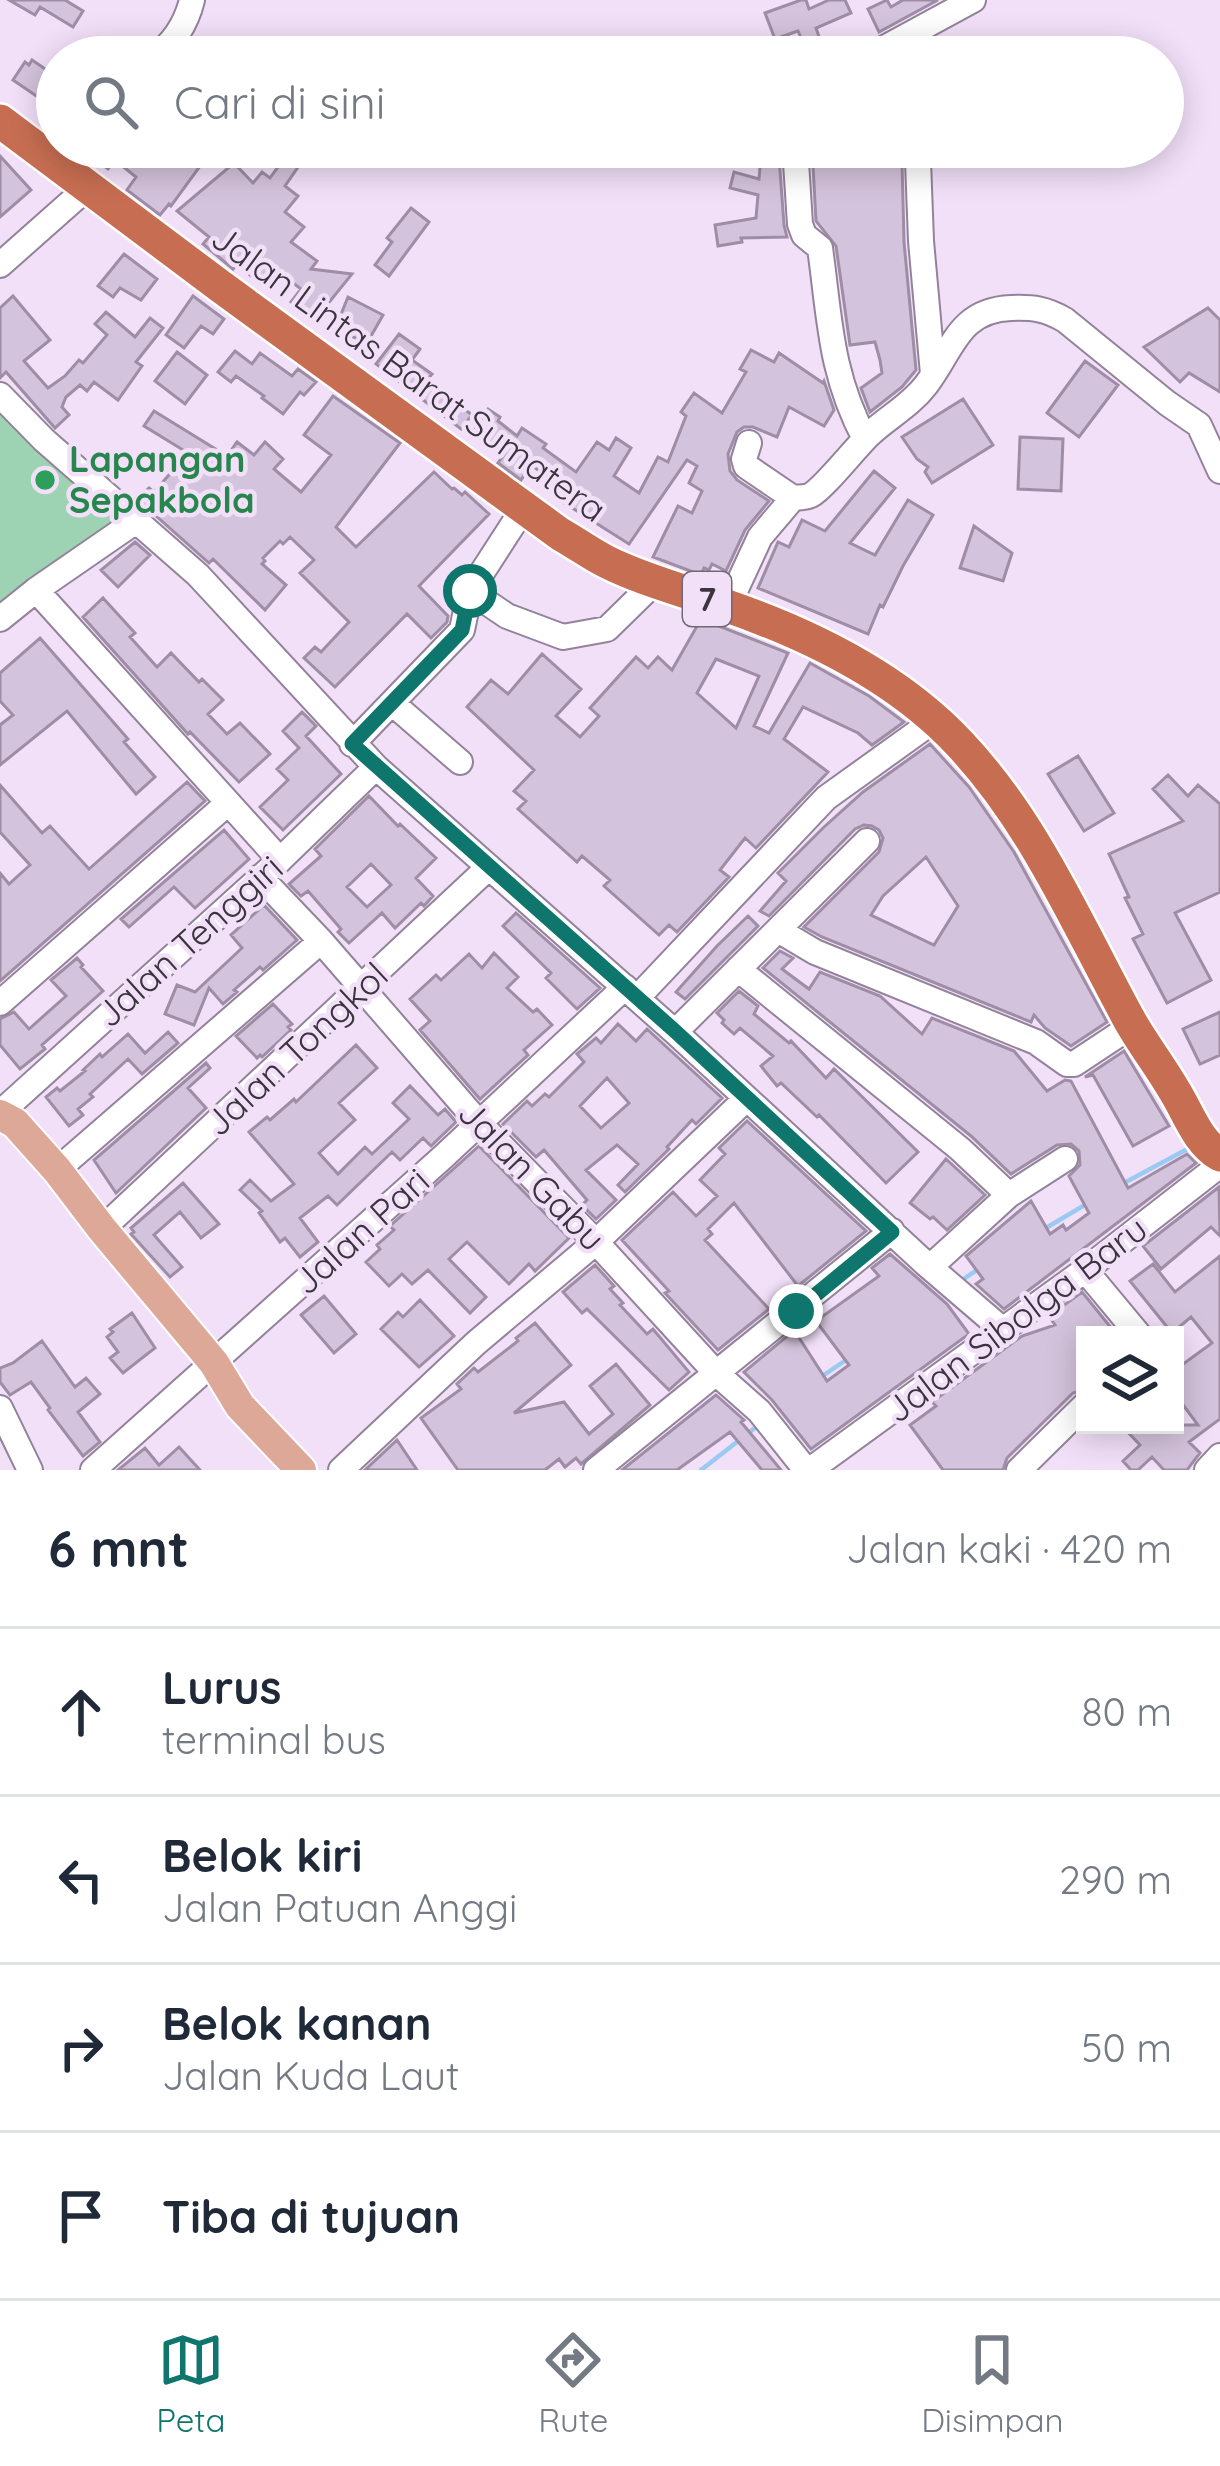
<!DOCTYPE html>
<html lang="id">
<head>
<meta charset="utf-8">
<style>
	body { margin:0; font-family:Quicksand,sans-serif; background:#f6f6f7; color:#1f2937 }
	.controls { position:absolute; right:36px; bottom:36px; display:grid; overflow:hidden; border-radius:0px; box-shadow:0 6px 30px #0003 }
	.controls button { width:108px; height:108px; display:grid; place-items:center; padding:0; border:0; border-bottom:3px solid #e0e1e3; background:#fff; color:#1f2937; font:60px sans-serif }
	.stop { position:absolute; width:36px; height:36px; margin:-27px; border:9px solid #0f766e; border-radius:50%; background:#fff }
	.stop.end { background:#0f766e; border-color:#fff; box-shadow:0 3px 12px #0008 }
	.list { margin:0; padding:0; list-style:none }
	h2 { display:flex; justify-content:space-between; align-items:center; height:156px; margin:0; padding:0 48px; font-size:51px }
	h2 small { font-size:39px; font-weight:400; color:#747a83 }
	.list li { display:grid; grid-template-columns:78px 1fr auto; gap:36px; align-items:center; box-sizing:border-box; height:168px; padding:0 48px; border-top:3px solid #e0e1e3 }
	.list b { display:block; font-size:45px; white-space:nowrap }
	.list p { margin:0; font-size:39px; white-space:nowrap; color:#747a83 }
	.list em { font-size:39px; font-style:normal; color:#747a83 }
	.icon { flex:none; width:66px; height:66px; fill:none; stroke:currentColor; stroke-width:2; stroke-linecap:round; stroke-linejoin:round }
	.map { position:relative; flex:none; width:1220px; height:1470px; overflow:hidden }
	.search { position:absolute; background:#fff; box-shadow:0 6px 30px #0003; left:36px; right:36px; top:36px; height:132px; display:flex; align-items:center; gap:30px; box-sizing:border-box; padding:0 42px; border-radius:66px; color:#747a83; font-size:45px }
	.sheet { height:828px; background:#fff }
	nav { display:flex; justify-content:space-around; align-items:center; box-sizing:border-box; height:168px; border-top:3px solid #e0e1e3; background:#fff; font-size:33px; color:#747a83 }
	nav a { display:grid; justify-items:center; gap:6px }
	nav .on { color:#0f766e }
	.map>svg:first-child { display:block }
	.green { fill:#9dd2b2 }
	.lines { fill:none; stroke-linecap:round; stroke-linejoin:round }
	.stream { stroke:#9acaf2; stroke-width:4.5 }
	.building { fill:#d4c3dc; stroke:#9e8da5; stroke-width:3; fill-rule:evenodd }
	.minor-casing { stroke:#93839a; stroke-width:28 }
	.major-casing { stroke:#fff; stroke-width:34 }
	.highway-casing { stroke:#fff; stroke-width:38 }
	.minor { stroke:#fff; stroke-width:24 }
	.major { stroke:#dda897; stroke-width:30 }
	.highway { stroke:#c76e52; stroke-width:33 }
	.route { stroke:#0f766e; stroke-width:15 }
	.leisure-dot { fill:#2e9e5b; stroke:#f2e0f9; stroke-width:4.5 }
	.labels { text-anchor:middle; stroke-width:9; stroke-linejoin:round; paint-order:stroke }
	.shield { fill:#f2e0f9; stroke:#716875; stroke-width:3 }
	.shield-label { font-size:33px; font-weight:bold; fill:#3a343d }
	.street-label { font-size:36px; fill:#3a343d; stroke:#f2e0f9 }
	.leisure-label { font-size:36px; font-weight:bold; fill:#27864d; stroke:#f2e0f9; text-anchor:start }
</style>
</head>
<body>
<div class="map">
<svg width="1220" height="1470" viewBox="0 0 1220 1470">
	<rect width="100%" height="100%" fill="#f2e0f9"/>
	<path class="green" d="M 0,395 L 136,521 L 0,619 Z"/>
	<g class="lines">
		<path class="stream" d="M 1124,1183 L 1193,1146
			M 1046,1228 L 1088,1203
			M 959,1282 L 980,1268
			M 821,1377 L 846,1360
			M 701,1470 L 760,1424"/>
	</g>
	<path class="building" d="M 9,0 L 65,0 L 83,11 L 73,27 L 40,7 L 35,15 Z
		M 801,0 L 806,0 L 809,9 L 829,0 L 845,0 L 851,13 L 816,28 L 824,51 L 809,57 L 798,31 L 775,39 L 765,13 Z
		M 887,0 L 891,7 L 903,0 L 938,0 L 879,32 L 868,9 Z
		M 32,60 L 57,77 L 57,110 L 13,80 L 25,62 L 29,65 Z
		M 70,147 L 214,147 L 171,206 L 169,204 L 160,215 L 127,190 L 136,177 L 115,160 L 108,169 L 93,157 L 89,162 Z
		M 276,147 L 312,147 L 285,186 L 298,196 L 285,212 L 304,227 L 291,242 L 317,261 L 311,269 L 352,274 L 314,321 L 291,302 L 301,289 L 275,269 L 262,285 L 237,264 L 233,269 L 203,244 L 209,237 L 177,211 L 234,163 L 253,183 L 262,172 L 270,178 L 286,156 Z
		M 812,147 L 905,147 L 902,162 L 904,242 L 916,370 L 902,387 L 870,412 L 861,388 L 882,373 L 880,360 L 875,342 L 850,345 L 836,246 L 816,221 Z
		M 0,156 L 31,190 L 0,217 Z
		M 761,156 L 779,157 L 784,225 L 787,237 L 741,238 L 742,242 L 718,246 L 715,225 L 756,218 L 758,195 L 730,188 L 734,172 L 759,179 Z
		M 411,208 L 429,222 L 389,276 L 375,265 L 392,242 L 387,238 Z
		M 124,254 L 157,279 L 141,300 L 120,288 L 113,297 L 98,286 Z
		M 13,296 L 50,340 L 24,361 L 48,388 L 65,376 L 79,360 L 83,363 L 107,335 L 95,324 L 106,312 L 135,337 L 150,318 L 163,328 L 136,362 L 142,366 L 118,400 L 94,382 L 87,391 L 80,385 L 66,397 L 62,407 L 69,415 L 55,428 L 6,372 L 0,378 L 0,308 Z
		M 193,296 L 224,319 L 213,334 L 201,326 L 184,348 L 166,335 Z
		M 348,297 L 383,315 L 367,343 L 335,329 Z
		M 1208,308 L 1220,320 L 1220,392 L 1189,373 L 1180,382 L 1144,347 Z
		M 399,334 L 420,349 L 412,360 L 432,374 L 427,380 L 472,415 L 461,429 L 376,364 Z
		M 751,350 L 774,362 L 779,353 L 823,383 L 824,381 L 834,410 L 824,426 L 789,407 L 777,437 L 753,427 L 744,427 L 737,432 L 728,454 L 730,471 L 737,480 L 769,501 L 745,530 L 726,571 L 712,564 L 709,570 L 704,568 L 701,575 L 653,557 L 678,506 L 692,513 L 702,491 L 689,483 L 697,466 L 687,460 L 629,544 L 558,499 L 565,489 L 531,465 L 521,480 L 498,463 L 505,453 L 474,430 L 488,409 L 500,417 L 498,421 L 517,436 L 522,428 L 546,444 L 543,448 L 576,472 L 597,442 L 609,450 L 616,438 L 631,448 L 614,476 L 639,493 L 658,457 L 668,462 L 686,416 L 681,412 L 694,393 L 722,413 L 746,372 L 740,369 Z
		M 235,351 L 252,364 L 260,353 L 292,376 L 298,369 L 316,382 L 304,395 L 300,392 L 283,414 L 262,398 L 264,396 L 236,376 L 231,382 L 218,372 Z
		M 177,352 L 207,375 L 185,404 L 155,381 Z
		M 1085,361 L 1118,385 L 1079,437 L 1047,413 Z
		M 333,396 L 400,443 L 336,527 L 356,547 L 434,472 L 452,489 L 454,488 L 462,495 L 465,492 L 489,514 L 419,586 L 448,616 L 447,622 L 431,638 L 407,614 L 335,687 L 304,658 L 315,647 L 321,652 L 349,622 L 300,573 L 314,560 L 290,537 L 283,544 L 280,541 L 263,558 L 265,561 L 262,564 L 286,585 L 265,610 L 213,559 L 209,563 L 137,499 L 149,488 L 154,492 L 188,453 L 144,426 L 154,411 L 227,456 L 237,442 L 254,455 L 265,442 L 283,459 L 274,469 L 301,492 L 331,455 L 304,435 Z
		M 963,399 L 993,445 L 932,483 L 925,472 L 928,467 L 917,459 L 902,437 Z
		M 1020,437 L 1063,439 L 1061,491 L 1018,489 Z
		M 874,471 L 895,488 L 850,543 L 875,555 L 908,500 L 933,515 L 903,566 L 883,607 L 880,605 L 868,634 L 758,588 L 778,542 L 789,547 L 802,520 L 825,531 Z
		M 974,526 L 1012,553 L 1003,581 L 960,568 Z
		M 135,542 L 150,555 L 118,587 L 101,570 Z
		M 103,598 L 135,633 L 130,637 L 157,667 L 171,653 L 199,682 L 202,679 L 223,700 L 208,714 L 227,734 L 240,723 L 270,754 L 239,782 L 190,732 L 188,734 L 83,617 Z
		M 701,619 L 788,653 L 754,726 L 769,733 L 810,663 L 869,696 L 904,722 L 872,745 L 858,733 L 803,707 L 784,739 L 828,772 L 756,848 L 745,838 L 720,870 L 729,877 L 677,932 L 669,925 L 659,935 L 604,886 L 610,880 L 582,856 L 577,862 L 518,809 L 526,801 L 514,791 L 534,770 L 467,707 L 491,680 L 508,694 L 542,654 L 581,689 L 556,716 L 580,737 L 599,716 L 590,708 L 636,657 L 648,668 L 658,657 L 672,670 ZM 716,659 L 759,676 L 736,728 L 697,693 Z
		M 40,638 L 128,739 L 124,742 L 155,777 L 136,794 L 67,711 L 0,765 L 0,725 L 13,715 L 0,701 L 0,673 Z
		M 302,712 L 316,726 L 306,736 L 341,774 L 283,830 L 260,807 L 288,780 L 277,769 L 299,748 L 283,731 Z
		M 930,744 L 969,787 L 1014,852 L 1107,1022 L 1071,1046 L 1045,1028 L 1034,1015 L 1031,1022 L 822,937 L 804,927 L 879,852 L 883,838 L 879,830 L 872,826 L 864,825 L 855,829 L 769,916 L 760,911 L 786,881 L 778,873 L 823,828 L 863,792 ZM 926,857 L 958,906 L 934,945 L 871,915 L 883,896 Z
		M 1078,756 L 1114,813 L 1084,831 L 1048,774 Z
		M 1168,775 L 1188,796 L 1198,785 L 1220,804 L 1220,892 L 1175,913 L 1211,980 L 1167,1003 L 1133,939 L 1143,934 L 1125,898 L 1129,897 L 1109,854 L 1183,821 L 1153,789 Z
		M 187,782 L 205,801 L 0,981 L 0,873 L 9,884 L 30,865 L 0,832 L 0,785 L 42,833 L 50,826 L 89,869 Z
		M 369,796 L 398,826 L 400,824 L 436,858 L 416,878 L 433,896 L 424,906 L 421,903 L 395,928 L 382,913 L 349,943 L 338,932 L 341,929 L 308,891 L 301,896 L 289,884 L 321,856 L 315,849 ZM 371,864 L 391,885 L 367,907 L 347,887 Z
		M 224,830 L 249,859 L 195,908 L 174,887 L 129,927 L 121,919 Z
		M 264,905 L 297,940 L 263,970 L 260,967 L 234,990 L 237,992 L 223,1004 L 209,988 L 194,1025 L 165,1014 L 177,985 L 195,992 L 242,948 L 231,935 Z
		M 516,913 L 600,988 L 577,1009 L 546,978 L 551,973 L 503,926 Z
		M 748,916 L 758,926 L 685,999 L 676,992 L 717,946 Z
		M 780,951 L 793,958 L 782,969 L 809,989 L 820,972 L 880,996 L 922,1034 L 932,1018 L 1014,1051 L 1047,1091 L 1065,1080 L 1071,1081 L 1128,1188 L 1187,1154 L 1196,1163 L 1004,1309 L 976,1284 L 983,1279 L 966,1256 L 1031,1201 L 1050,1234 L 1063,1225 L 1066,1230 L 1089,1213 L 1069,1176 L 1080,1165 L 1079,1151 L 1071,1144 L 1057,1145 L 1011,1174 L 971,1136 L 763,968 Z
		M 494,953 L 518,977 L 507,988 L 533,1012 L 537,1009 L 552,1025 L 524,1050 L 528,1055 L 480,1099 L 420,1030 L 430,1021 L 410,999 L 436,975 L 441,980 L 469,954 L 482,968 Z
		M 77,958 L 83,965 L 81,967 L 103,991 L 42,1045 L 45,1049 L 20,1069 L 0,1045 L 0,1019 L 14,1012 L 29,1029 L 66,996 L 51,980 Z
		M 739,991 L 758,1006 L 754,1014 L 789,1043 L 791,1041 L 826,1078 L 834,1069 L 918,1152 L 886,1183 L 819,1115 L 817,1117 L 781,1083 L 777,1086 L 761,1066 L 773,1056 L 740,1028 L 734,1034 L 722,1023 L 724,1020 L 717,1013 Z
		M 273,1004 L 292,1024 L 288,1027 L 291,1030 L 262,1057 L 260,1055 L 257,1058 L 236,1036 Z
		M 1220,1012 L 1220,1055 L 1200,1064 L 1183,1029 Z
		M 618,1024 L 636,1041 L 647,1029 L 722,1098 L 696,1124 L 692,1120 L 667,1147 L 669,1149 L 625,1192 L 618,1185 L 638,1164 L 617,1145 L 586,1170 L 616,1200 L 596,1219 L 582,1205 L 587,1200 L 544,1150 L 536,1157 L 503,1124 L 527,1101 L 532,1106 L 545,1094 L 549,1097 L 584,1062 L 577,1054 L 596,1038 L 601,1043 ZM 607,1078 L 629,1103 L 601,1128 L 580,1106 Z
		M 168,1032 L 178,1043 L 142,1074 L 128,1059 L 90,1094 L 93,1097 L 78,1109 L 83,1115 L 69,1126 L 46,1097 L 57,1088 L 60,1091 L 85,1071 L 83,1070 L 100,1054 L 102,1057 L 128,1034 L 145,1053 Z
		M 356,1045 L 377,1068 L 339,1103 L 355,1120 L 319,1153 L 338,1174 L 365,1147 L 372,1154 L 409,1119 L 393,1103 L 410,1086 L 438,1115 L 445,1109 L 456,1122 L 431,1146 L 423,1138 L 400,1160 L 392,1152 L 337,1205 L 328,1196 L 300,1218 L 318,1242 L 300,1257 L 285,1238 L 280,1242 L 259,1213 L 262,1211 L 240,1190 L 250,1180 L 271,1201 L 294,1184 L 249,1132 L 267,1117 L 270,1120 L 294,1099 L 296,1102 Z
		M 1124,1051 L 1169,1126 L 1133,1146 L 1093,1075 L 1085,1077 Z
		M 206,1063 L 210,1068 L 188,1088 L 206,1108 L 116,1193 L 94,1160 Z
		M 747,1121 L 866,1231 L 798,1286 L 734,1203 L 708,1229 L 712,1234 L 705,1240 L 769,1309 L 718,1350 L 665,1293 L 669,1291 L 622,1240 L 673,1192 L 696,1216 L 717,1196 L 700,1180 L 725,1154 L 719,1148 Z
		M 479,1146 L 569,1238 L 535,1271 L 529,1264 L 509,1284 L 467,1242 L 449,1259 L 486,1297 L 470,1313 L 428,1270 L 412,1284 L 402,1274 L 389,1286 L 366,1262 L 380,1249 L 377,1245 L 394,1230 L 390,1226 Z
		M 946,1159 L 985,1195 L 947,1230 L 933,1217 L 930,1219 L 910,1203 Z
		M 183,1183 L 219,1224 L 201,1238 L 180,1212 L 154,1235 L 182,1267 L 170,1277 L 131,1234 L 134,1232 L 131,1228 Z
		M 1219,1187 L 1220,1236 L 1211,1227 L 1161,1269 L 1143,1246 Z
		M 890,1254 L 947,1304 L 969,1334 L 811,1449 L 772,1400 L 744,1372 L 791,1333 L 796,1333 L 827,1381 L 849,1365 L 816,1321 L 879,1276 L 872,1268 Z
		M 1220,1256 L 1220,1419 L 1189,1442 L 1200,1453 L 1187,1470 L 1164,1470 L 1152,1457 L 1138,1470 L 1131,1470 L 1123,1461 L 1140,1445 L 1121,1425 L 1198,1425 L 1175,1394 L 1175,1370 L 1212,1343 L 1191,1317 L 1172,1333 L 1130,1281 L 1153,1264 L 1175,1292 Z
		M 595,1265 L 614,1286 L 610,1289 L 623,1303 L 620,1305 L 647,1334 L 653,1329 L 689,1372 L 669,1390 L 587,1309 L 582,1313 L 563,1292 Z
		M 1082,1292 L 1117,1335 L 1085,1335 L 1085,1389 L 1073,1393 L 1007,1458 L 1003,1470 L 943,1470 L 910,1425 L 936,1406 L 932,1402 L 1022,1336 L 1055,1325 L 1049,1316 Z
		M 324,1296 L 356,1334 L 334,1353 L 301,1315 Z
		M 420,1300 L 454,1336 L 419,1367 L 381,1329 L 398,1312 L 403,1317 Z
		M 132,1313 L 155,1348 L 123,1373 L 110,1358 L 118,1352 L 107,1337 L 113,1332 L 110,1329 Z
		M 535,1323 L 571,1365 L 514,1413 L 564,1402 L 589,1434 L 613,1414 L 590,1386 L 616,1364 L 650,1405 L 581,1464 L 576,1458 L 565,1467 L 559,1459 L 545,1470 L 458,1470 L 421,1418 L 461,1389 L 457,1384 L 474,1368 L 478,1372 L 518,1341 L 516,1338 Z
		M 42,1341 L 75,1387 L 86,1378 L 100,1394 L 78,1412 L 100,1442 L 83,1456 L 48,1410 L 50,1408 L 31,1382 L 10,1395 L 0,1382 L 0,1368 L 13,1363 Z
		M 716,1395 L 744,1420 L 741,1422 L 781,1470 L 762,1470 L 730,1432 L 677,1470 L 622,1470 Z
		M 397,1440 L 417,1470 L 365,1470 Z
		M 179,1447 L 200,1470 L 118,1470 L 145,1448 L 159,1465 Z"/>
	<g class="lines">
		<defs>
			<path id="minor" d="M 154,57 C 174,43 186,24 192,0
				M 868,57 L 973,0
				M 795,147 L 800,224 L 804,235 L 820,248 C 830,320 830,373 865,439
				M 918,161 L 921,241 L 933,374
				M 0,265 L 88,187
				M 0,395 L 44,440 L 198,575 L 376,767 L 675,1032 L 926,1264 L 1003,1330
				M 749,443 L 744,459 L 746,466 L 793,498
				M 36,590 L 280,860
				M 470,591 L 507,616 L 563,637 L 607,629 L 655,582
				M 728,606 L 760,537 L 793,498 C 797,497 807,498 811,495 C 824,488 856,447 870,434 C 888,417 910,406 926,385 C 953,350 958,310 1011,308 C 1033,307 1046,309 1065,320 L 1167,403 L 1199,425 L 1220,471
				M 0,619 L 36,590 L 136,521
				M 392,703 L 460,762
				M 352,744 L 462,630 L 470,591 L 525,506
				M 260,877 L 321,941 L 479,1123 L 596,1242 L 716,1373 L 759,1411 L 806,1470
				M 778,930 L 815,952 L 1036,1042 L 1067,1064 L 1074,1064 L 1133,1025
				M 738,969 L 960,1149 L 1009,1195
				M 637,998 L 826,798 L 936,719
				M 0,1003 L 228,803
				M 675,1032 L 867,841
				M 0,1113 L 280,860 L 376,767
				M 57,1170 L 321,941
				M 102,1229 L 489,867
				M 930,1267 L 1009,1195 L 1065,1159
				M 1085,1270 L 1139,1335
				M 0,1408 L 30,1470
				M 93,1470 L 443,1157 L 625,987
				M 341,1470 L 476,1343 L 596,1242 L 746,1099
				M 596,1470 L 892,1231
				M 810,1470 L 1085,1270 L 1220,1165
				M 1019,1470 L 1085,1405
				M 1207,1470 L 1220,1456"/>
			<path id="major" d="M 0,1115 L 15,1123 L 57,1170 L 102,1229 L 214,1363 L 240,1406 L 301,1470"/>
			<path id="highway" d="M 0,121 L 220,286 L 560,534 C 576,543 591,554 607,562 C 645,581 687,591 727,606 C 811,635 897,677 959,743 C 1034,822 1078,926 1130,1021 C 1143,1044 1160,1066 1174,1090 C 1188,1112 1197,1142 1220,1155"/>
		</defs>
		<use href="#minor" class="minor-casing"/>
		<use href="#major" class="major-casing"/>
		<use href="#highway" class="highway-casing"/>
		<use href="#minor" class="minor"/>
		<use href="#major" class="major"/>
		<use href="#highway" class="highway"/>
	</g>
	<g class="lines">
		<path class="route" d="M 470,591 L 462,630 L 352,744 L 676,1032 L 892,1232 L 796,1311"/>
	</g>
	<circle class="leisure-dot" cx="45" cy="480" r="12"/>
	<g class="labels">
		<rect class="shield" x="683" y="572" width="48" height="54" rx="9"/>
		<g class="shield-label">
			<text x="707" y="611">7</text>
		</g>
		<g class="street-label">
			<text transform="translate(409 373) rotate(36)" y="13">Jalan Lintas Barat Sumatera</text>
			<text transform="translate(189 941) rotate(-42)" y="13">Jalan Tenggiri</text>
			<text transform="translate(296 1049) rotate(-43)" y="13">Jalan Tongkol</text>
			<text transform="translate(532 1175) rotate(46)" y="13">Jalan Gabu</text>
			<text transform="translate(361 1231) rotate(-42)" y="13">Jalan Pari</text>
			<text transform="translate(1016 1319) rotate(-37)" y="13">Jalan Sibolga Baru</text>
		</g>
		<g class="leisure-label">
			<text x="69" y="472">Lapangan<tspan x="69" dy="41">Sepakbola</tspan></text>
		</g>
	</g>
</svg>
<div class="controls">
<button><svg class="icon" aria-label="layers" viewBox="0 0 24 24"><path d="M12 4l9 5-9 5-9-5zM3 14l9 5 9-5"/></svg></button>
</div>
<div class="stop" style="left:470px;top:591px"></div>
<div class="stop end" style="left:796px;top:1311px"></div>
<div class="search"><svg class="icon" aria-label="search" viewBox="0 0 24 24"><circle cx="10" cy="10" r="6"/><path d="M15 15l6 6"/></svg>Cari di sini</div>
</div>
<section class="sheet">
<h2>6 mnt<small>Jalan kaki · 420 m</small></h2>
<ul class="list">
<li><svg class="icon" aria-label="ahead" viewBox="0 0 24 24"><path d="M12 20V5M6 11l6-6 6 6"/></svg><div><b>Lurus</b><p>terminal bus</p></div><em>80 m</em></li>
<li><svg class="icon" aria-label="left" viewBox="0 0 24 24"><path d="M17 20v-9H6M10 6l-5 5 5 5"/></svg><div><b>Belok kiri</b><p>Jalan Patuan Anggi</p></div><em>290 m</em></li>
<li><svg class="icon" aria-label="right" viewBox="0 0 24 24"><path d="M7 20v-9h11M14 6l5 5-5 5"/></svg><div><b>Belok kanan</b><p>Jalan Kuda Laut</p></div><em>50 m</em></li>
<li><svg class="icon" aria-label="arrive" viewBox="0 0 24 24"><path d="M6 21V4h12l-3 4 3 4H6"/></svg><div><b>Tiba di tujuan</b></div></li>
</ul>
</section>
<nav>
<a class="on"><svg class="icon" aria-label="map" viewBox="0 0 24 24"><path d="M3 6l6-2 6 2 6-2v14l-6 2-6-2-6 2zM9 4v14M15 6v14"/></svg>Peta</a>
<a><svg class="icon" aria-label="directions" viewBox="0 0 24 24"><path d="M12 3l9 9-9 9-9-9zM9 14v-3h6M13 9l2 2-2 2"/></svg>Rute</a>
<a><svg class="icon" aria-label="saved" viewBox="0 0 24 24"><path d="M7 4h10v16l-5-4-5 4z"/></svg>Disimpan</a>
</nav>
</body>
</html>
